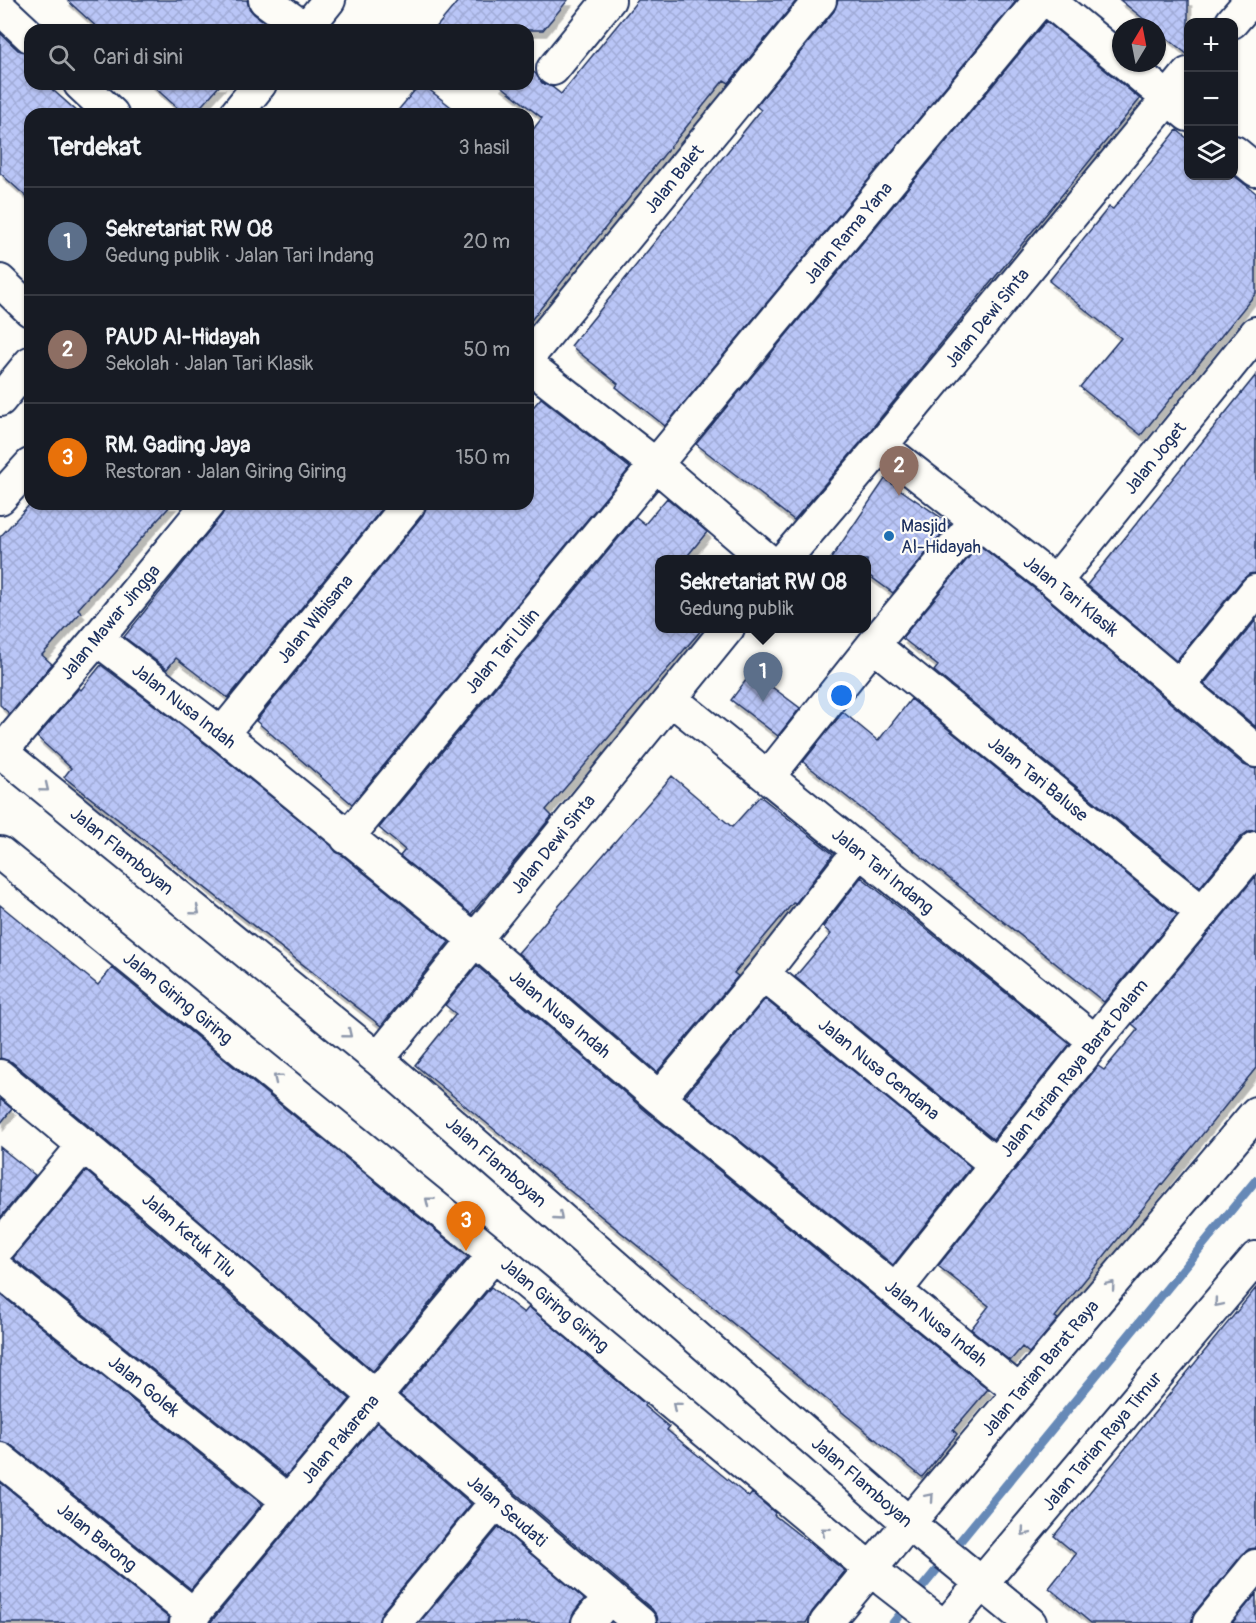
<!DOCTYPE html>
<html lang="id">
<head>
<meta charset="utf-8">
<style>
	body { margin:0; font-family:Pangolin,sans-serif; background:#242831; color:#f1f3f6 }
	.controls { position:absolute; right:18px; top:18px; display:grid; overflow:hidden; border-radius:12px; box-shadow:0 2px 4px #0004 }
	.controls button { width:54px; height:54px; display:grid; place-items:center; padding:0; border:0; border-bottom:2px solid #363941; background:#171b24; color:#f1f3f6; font:30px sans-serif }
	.compass { position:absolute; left:1112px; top:18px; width:54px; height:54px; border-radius:50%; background:#171b24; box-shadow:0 2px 4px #0004; rotate:10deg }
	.you { position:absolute; left:842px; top:696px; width:21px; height:21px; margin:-15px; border:4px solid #fff; border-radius:50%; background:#1a73e8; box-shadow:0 0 0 9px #1a73e833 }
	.badge { display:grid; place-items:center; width:39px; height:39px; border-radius:50%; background:#1a73e8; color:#fff; font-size:20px; font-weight:700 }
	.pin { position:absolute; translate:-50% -50px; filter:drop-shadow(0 2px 3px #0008) }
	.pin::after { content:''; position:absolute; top:32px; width:21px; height:18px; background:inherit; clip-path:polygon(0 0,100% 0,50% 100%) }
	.popup { position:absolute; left:655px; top:555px; width:216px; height:78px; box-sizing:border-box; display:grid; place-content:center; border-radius:12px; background:#171b24; filter:drop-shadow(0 2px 4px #0005); font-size:20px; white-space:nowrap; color:#9ea1a6 }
	.popup b { font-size:22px; color:#f1f3f6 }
	.popup::after { content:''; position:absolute; left:50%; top:100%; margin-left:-12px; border:12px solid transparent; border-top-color:#171b24 }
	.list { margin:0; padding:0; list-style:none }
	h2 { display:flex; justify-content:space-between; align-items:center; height:78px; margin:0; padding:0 24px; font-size:26px }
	h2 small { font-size:20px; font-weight:400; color:#9ea1a6 }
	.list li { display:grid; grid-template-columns:39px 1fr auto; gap:18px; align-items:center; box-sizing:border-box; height:108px; padding:0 24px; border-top:2px solid #363941 }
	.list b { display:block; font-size:22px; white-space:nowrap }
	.list p { margin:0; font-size:20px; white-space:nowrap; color:#9ea1a6 }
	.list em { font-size:20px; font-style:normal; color:#9ea1a6 }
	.icon { flex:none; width:33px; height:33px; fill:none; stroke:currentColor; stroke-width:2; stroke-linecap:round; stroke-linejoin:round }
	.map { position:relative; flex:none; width:1256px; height:1623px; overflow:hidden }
	.search { position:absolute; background:#171b24; box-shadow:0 2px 4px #0004; left:24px; top:24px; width:510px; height:66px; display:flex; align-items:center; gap:15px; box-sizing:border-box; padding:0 21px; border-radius:18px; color:#9ea1a6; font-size:22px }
	.panel { position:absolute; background:#171b24; box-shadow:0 2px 4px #0004; left:24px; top:108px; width:510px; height:402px; border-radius:18px }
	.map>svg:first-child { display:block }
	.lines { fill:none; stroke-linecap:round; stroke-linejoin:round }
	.stream { stroke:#6689b7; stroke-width:9 }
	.building { fill:url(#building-cross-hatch); stroke:#1b2f5e; stroke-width:1.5; filter:url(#shadow) }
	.minor-casing { stroke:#1b2f5e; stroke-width:36 }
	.minor { stroke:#fdfcf7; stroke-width:32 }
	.oneway { stroke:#8c96aa }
	.poi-dot { fill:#1f6fb2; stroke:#fdfcf7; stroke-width:2 }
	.labels { text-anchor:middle; stroke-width:4.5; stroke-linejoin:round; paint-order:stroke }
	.street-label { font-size:18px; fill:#1b2f5e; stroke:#fdfcf7 }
	.poi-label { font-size:18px; fill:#1b2f5e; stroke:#fdfcf7; text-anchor:start }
</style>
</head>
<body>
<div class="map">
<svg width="1256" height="1623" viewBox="0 0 1256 1623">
	<defs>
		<pattern id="building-cross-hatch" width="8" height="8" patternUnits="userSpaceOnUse" patternTransform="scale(1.5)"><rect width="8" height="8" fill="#bac6f7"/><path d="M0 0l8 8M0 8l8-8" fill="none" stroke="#9faad6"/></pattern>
		<filter id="shadow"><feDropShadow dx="3.5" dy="6" stdDeviation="0" flood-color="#0004"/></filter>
	</defs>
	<rect width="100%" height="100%" fill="#fdfcf7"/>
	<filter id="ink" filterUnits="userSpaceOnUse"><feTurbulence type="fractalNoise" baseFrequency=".0167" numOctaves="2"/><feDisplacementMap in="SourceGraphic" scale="12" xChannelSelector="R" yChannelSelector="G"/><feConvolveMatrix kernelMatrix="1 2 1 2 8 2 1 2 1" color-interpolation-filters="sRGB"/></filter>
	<g filter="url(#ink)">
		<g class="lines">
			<path class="stream" d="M 893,1623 L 1256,1180"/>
		</g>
		<path class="building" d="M 67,0 L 247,0 L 249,8 L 254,14 L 276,30 L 100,30 Z
			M 459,0 L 568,0 L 543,30 L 434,30 Z
			M 638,0 L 797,0 L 729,83 L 724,80 L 528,324 L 528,136 L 542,118 L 499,84 L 528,84 L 528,68 L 536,74 L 542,83 L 552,87 L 561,94 Z
			M 838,0 L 1017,0 L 665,426 L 616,387 L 618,384 L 571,346 L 761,110 L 756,106 L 834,11 Z
			M 1120,0 L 1188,0 L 1188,55 L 1157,30 L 1157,27 L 1154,27 Z
			M 1046,21 L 1140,99 L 860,443 L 794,520 L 696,444 Z
			M 0,33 L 18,50 L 30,53 L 30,84 L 46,84 L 80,114 L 30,114 L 30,200 L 0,173 Z
			M 151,84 L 221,84 L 194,114 L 184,114 Z
			M 420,84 L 422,84 L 460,114 L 395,114 Z
			M 1177,130 L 1188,139 L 1188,176 L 1233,175 L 1256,193 L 1256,293 L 1141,435 L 1080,387 L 1121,338 L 1049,281 L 1109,207 L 1113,209 Z
			M 1256,375 L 1256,573 L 1249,574 L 1242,580 L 1176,661 L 1087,585 Z
			M 541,398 L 630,468 L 352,804 L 256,721 L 423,515 L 427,504 L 528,504 L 528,413 Z
			M 885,479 L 950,524 L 893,593 L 867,574 L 867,560 L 830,560 Z
			M 667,498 L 707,532 L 684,560 L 660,560 L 660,628 L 703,628 L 546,810 L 552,816 L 471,914 L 400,856 L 405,850 L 379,828 L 636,517 L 645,524 Z
			M 30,504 L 172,504 L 78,609 L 81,612 L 42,655 L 52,664 L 10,714 L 0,705 L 0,537 Z
			M 226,504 L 386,504 L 228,698 L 176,658 L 167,669 L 124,637 L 222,515 Z
			M 979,545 L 1044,596 L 1244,765 L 1256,769 L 1256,830 L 1249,831 L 1242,836 L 1200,887 L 934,671 L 938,666 L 902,638 Z
			M 1256,620 L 1256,727 L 1204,684 Z
			M 101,665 L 211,748 L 332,846 L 336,852 L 342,855 L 449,942 L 381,1026 L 64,777 L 71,768 L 37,737 L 79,688 L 81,690 Z
			M 752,672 L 800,708 L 778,736 L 731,700 Z
			M 911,699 L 1177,915 L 1104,1002 L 803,762 L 843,712 L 878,741 Z
			M 672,776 L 732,827 L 760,796 L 833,854 L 795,904 L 793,903 L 734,973 L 738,976 L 657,1072 L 518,953 Z
			M 1256,876 L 1256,1068 L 1055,1317 L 1058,1319 L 1053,1325 L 1029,1353 L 1022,1347 L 1010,1361 L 971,1329 L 989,1306 L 938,1266 L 1098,1066 L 1104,1070 L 1138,1029 L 1132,1024 Z
			M 861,877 L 1070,1044 L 993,1139 L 795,977 L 831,934 L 823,927 Z
			M 0,905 L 98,985 L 112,968 L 468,1257 L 373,1371 L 96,1132 L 12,1062 L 0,1058 Z
			M 477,966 L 647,1112 L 988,1389 L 953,1430 L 957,1434 L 922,1477 L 415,1065 L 456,1014 L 445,1005 Z
			M 765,999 L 971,1167 L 893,1265 L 685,1096 Z
			M 0,1099 L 12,1109 L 0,1124 Z
			M 0,1147 L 35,1175 L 0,1218 Z
			M 86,1171 L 350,1399 L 286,1476 L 13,1258 Z
			M 491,1287 L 524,1313 L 529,1307 L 645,1404 L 644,1406 L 669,1427 L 667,1430 L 749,1497 L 752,1493 L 775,1513 L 774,1515 L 845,1571 L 812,1612 L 806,1623 L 658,1623 L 657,1616 L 652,1609 L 400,1395 Z
			M 1256,1288 L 1256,1548 L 1249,1549 L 1242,1555 L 1195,1612 L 1191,1623 L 1091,1623 L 1049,1588 L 1076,1554 L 1054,1536 Z
			M 0,1294 L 262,1504 L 191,1589 L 11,1445 L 0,1441 Z
			M 377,1422 L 471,1504 L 382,1612 L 378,1623 L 210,1623 Z
			M 0,1482 L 169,1618 L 168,1623 L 0,1623 Z
			M 499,1527 L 584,1599 L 574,1612 L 570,1623 L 419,1623 Z
			M 1256,1594 L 1256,1623 L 1232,1623 Z"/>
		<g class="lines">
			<defs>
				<path id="minor" d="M 265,0 L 305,29
					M 1048,0 L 1121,60
					M 0,8 L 30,36
					M 1232,22 L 1251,0
					M 305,30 L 329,0
					M 1125,63 L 1188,115
					M 553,69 L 609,0
					M 80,84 L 112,114
					M 236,114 L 260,84
					M 1234,152 L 1256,170
					M 0,281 L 30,310
					M 528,357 L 820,0
					M 528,365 L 656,465 L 767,560
					M 0,400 L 30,363
					M 881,446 L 1055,582 L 1256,751
					M 0,498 L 30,465
					M 784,560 L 881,446 L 1188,74
					M 1055,582 L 1256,333
					M 97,639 L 222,734 L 475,940 L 659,1098 L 1020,1392
					M 873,645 L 1203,913
					M 1179,686 L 1256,591
					M 671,699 L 1095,1041
					M 222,734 L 409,504
					M 0,751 L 378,1059 L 918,1531 L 1030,1623
					M 1,752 L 97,639 L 208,504
					M 768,777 L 873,645 L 976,521
					M 347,838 L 1040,0
					M 0,853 L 494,1255 L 885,1581 L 939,1623
					M 763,974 L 995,1164
					M 378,1059 L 728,628
					M 0,1076 C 217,1254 424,1444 640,1623
					M 659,1098 L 763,974 L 858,852
					M 0,1246 L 84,1145
					M 0,1271 L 288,1501
					M 896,1290 L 1095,1041 L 1256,848
					M 0,1459 L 194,1615
					M 186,1623 L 494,1255
					M 396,1623 L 496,1502
					M 588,1623 L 609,1597
					M 826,1623 C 967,1451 1113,1283 1256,1113
					M 948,1623 L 1256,1258
					M 1209,1623 L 1256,1566"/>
			</defs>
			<use href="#minor" class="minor-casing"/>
			<use href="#minor" class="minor"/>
		</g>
		<defs><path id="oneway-chevron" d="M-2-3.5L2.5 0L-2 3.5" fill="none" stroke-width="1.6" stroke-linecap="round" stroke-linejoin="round" transform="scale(1.5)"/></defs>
		<g class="oneway">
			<use href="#oneway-chevron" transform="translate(45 788) rotate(39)"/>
			<use href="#oneway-chevron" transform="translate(196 911) rotate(39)"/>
			<use href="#oneway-chevron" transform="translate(348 1034) rotate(39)"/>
			<use href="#oneway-chevron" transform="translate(277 1078) rotate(-141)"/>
			<use href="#oneway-chevron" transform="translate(429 1201) rotate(-141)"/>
			<use href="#oneway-chevron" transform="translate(559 1217) rotate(41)"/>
			<use href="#oneway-chevron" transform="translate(1111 1285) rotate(-50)"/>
			<use href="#oneway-chevron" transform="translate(1218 1303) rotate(130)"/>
			<use href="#oneway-chevron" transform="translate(676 1406) rotate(-140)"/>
			<use href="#oneway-chevron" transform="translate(930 1497) rotate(-49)"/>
			<use href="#oneway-chevron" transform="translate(825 1531) rotate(-140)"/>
			<use href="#oneway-chevron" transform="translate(1025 1532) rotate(130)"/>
		</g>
	</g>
	<circle class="poi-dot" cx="889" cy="536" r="6"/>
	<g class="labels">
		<g class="street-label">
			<text transform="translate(674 179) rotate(-51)" y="6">Jalan Balet</text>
			<text transform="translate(848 233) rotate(-50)" y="6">Jalan Rama Yana</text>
			<text transform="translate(987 318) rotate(-51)" y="6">Jalan Dewi Sinta</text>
			<text transform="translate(1155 458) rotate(-51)" y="6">Jalan Joget</text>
			<text transform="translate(1071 596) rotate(39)" y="6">Jalan Tari Klasik</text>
			<text transform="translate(315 619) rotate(-51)" y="6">Jalan Wibisana</text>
			<text transform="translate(110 622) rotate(-50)" y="6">Jalan Mawar Jingga</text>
			<text transform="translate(502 651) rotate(-50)" y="6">Jalan Tari Lilin</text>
			<text transform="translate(184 706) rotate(38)" y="6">Jalan Nusa Indah</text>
			<text transform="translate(1038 779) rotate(39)" y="6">Jalan Tari Baluse</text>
			<text transform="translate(553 844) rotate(-51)" y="6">Jalan Dewi Sinta</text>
			<text transform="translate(122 851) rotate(39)" y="6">Jalan Flamboyan</text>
			<text transform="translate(883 871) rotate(39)" y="6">Jalan Tari Indang</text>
			<text transform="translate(178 998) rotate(39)" y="6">Jalan Giring Giring</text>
			<text transform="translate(560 1014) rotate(40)" y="6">Jalan Nusa Indah</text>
			<text transform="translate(1074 1068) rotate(-51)" y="6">Jalan Tarian Raya Barat Dalam</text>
			<text transform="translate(879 1069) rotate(39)" y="6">Jalan Nusa Cendana</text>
			<text transform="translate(496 1162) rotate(41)" y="6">Jalan Flamboyan</text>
			<text transform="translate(189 1235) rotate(41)" y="6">Jalan Ketuk Tilu</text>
			<text transform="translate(555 1305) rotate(40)" y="6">Jalan Giring Giring</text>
			<text transform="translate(936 1323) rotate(39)" y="6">Jalan Nusa Indah</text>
			<text transform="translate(1040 1368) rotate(-50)" y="6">Jalan Tarian Barat Raya</text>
			<text transform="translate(144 1386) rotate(39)" y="6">Jalan Golek</text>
			<text transform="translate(340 1439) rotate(-50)" y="6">Jalan Pakarena</text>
			<text transform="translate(1102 1441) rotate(-50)" y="6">Jalan Tarian Raya Timur</text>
			<text transform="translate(862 1482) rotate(41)" y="6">Jalan Flamboyan</text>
			<text transform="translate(507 1511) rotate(41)" y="6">Jalan Seudati</text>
			<text transform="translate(97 1537) rotate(39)" y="6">Jalan Barong</text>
		</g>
		<g class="poi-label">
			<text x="901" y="532">Masjid<tspan x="901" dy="21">Al-Hidayah</tspan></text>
		</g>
	</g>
</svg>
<div class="controls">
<button>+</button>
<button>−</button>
<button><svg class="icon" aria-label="layers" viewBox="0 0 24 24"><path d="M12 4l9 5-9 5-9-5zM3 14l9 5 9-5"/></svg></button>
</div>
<svg class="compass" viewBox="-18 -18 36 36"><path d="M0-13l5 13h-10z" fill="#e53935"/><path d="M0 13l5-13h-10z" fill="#9ea1a6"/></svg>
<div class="you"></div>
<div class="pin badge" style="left:763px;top:702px;background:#5c6f8a">1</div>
<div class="popup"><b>Sekretariat RW 08</b>Gedung publik</div>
<div class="pin badge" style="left:899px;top:496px;background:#8d6e63">2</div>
<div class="pin badge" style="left:466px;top:1251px;background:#e8710a">3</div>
<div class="search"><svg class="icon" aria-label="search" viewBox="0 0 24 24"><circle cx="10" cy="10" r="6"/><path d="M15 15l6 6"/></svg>Cari di sini</div>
<section class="panel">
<h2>Terdekat<small>3 hasil</small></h2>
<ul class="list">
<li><span class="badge" style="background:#5c6f8a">1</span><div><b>Sekretariat RW 08</b><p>Gedung publik · Jalan Tari Indang</p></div><em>20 m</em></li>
<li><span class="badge" style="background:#8d6e63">2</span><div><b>PAUD Al-Hidayah</b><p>Sekolah · Jalan Tari Klasik</p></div><em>50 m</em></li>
<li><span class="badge" style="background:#e8710a">3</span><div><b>RM. Gading Jaya</b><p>Restoran · Jalan Giring Giring</p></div><em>150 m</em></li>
</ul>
</section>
</div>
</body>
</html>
